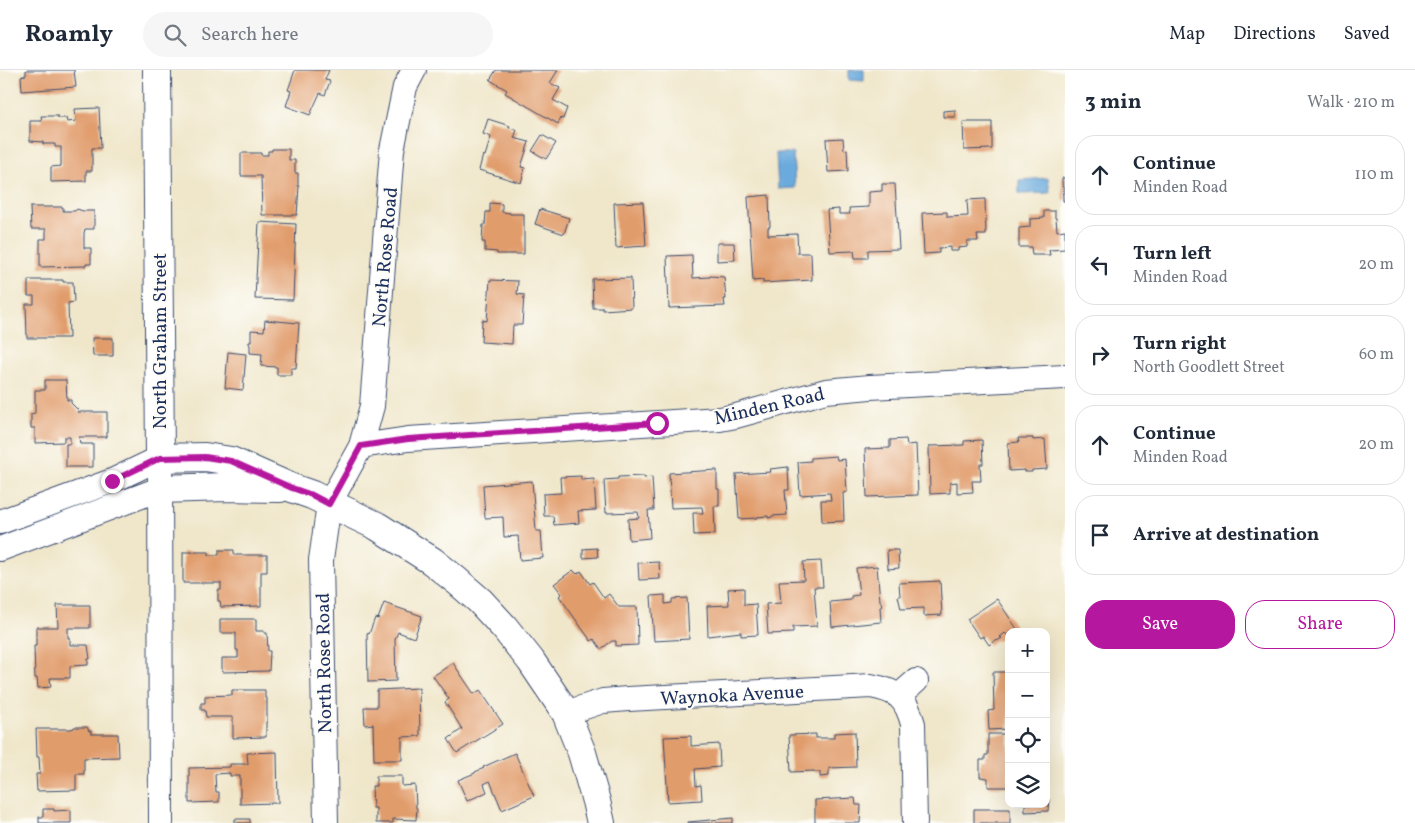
<!DOCTYPE html>
<html lang="en">
<head>
<meta charset="utf-8">
<style>
	body { margin:0; font-family:Vollkorn,serif; background:#f6f6f7; color:#1f2937 }
	.controls { position:absolute; right:15px; bottom:15px; display:grid; overflow:hidden; border-radius:10px; box-shadow:0 5px 20px #0002 }
	.controls button { width:45px; height:45px; display:grid; place-items:center; padding:0; border:0; border-bottom:1px solid #e0e1e3; background:#fff; color:#1f2937; font:25px sans-serif }
	.stop { position:absolute; width:15px; height:15px; margin:-11px; border:4px solid #b5179e; border-radius:50%; background:#fff }
	.stop.end { background:#b5179e; border-color:#fff; box-shadow:0 1px 5px #0008 }
	.list { margin:0; padding:0; list-style:none }
	h2 { display:flex; justify-content:space-between; align-items:center; height:65px; margin:0; padding:0 20px; font-size:21px }
	h2 small { font-size:16px; font-weight:400; color:#747a83 }
	.list li { display:grid; grid-template-columns:32px 1fr auto; gap:15px; align-items:center; box-sizing:border-box; height:80px; margin:0 10px 10px; padding:0 10px; border:1px solid #e0e1e3; border-radius:20px }
	.list b { display:block; font-size:19px; white-space:nowrap }
	.list p { margin:0; font-size:16px; white-space:nowrap; color:#747a83 }
	.list em { font-size:16px; font-style:normal; color:#747a83 }
	.actions { display:flex; gap:10px; padding:15px 20px }
	.actions a { flex:1; padding:11px 0; border:1px solid #b5179e; border-radius:20px; text-align:center; font-size:18px; color:#b5179e }
	.actions .main { background:#b5179e; color:#fff }
	.icon { flex:none; width:28px; height:28px; fill:none; stroke:currentColor; stroke-width:2; stroke-linecap:round; stroke-linejoin:round }
	.map { position:relative; flex:none; width:1065px; height:753px; overflow:hidden }
	header { display:flex; align-items:center; gap:30px; box-sizing:border-box; height:70px; padding:0 25px; background:#fff; border-bottom:1px solid #e0e1e3 }
	header strong { font-size:24px }
	nav { display:flex; gap:28px; margin-inline-start:auto; font-size:18px }
	.search { width:350px; height:45px; background:#f6f6f7; display:flex; align-items:center; gap:12px; box-sizing:border-box; padding:0 18px; border-radius:28px; color:#747a83; font-size:19px }
	main { display:flex }
	aside { flex:1; background:#fff }
	.map>svg:first-child { display:block }
	.water { fill:#6aaadd; stroke:#426c9e }
	.building { fill:#e19c6c }
	.lines { fill:none; stroke-linecap:round; stroke-linejoin:round }
	.minor-casing { stroke:#3b4b6e; stroke-width:26 }
	.major-casing { stroke:#3b4b6e; stroke-width:30 }
	.minor { stroke:#fff; stroke-width:24 }
	.major { stroke:#fff; stroke-width:28 }
	.route { stroke:#b5179e; stroke-width:6 }
	.labels { text-anchor:middle; stroke-width:4; stroke-linejoin:round; paint-order:stroke }
	.street-label { font-size:19px; fill:#1b2f5e; stroke:#fdfcf7 }
</style>
</head>
<body>
<header>
<strong>Roamly</strong>
<div class="search"><svg class="icon" aria-label="search" viewBox="0 0 24 24"><circle cx="10" cy="10" r="6"/><path d="M15 15l6 6"/></svg>Search here</div>
<nav><a>Map</a><a>Directions</a><a>Saved</a></nav>
</header>
<main>
<div class="map">
<svg width="1065" height="753" viewBox="0 0 1065 753">
	<rect width="100%" height="100%" fill="#fdfcf7"/>
	<filter id="ink" filterUnits="userSpaceOnUse"><feTurbulence type="fractalNoise" baseFrequency=".02" numOctaves="2"/><feDisplacementMap in="SourceGraphic" scale="10" xChannelSelector="R" yChannelSelector="G"/><feConvolveMatrix kernelMatrix="1 2 1 2 8 2 1 2 1" color-interpolation-filters="sRGB"/></filter>
	<filter id="wash" filterUnits="userSpaceOnUse"><feTurbulence type="fractalNoise" baseFrequency=".0096" numOctaves="4" result="noise"/><feDisplacementMap in="SourceGraphic" scale="20" xChannelSelector="R" yChannelSelector="G"/><feGaussianBlur stdDeviation="1.12" result="paint"/><feColorMatrix in="noise" values="0 0 0 0 0 0 0 0 0 0 0 0 0 0 0 0 0 1.4 0 .05"/><feComposite in="paint" operator="in"/></filter>
	<g filter="url(#wash)">
		<rect width="100%" height="100%" fill="#f0e7cb"/>
		<path class="water" d="M 849,0 L 864,0 L 864,11 L 849,10 Z
			M 776,83 L 793,83 L 795,118 L 778,119 Z
			M 1048,108 L 1050,122 L 1048,123 L 1021,124 L 1019,123 L 1019,110 Z"/>
		<g id="blocks">
			<path class="building" d="M 26,0 L 74,0 L 76,17 L 22,21 L 21,6 L 26,5 Z
				M 295,0 L 329,0 L 325,10 L 330,11 L 325,25 L 320,23 L 310,45 L 286,36 L 291,21 L 288,20 Z
				M 496,0 L 558,0 L 550,13 L 560,18 L 553,30 L 567,38 L 563,49 L 561,48 L 558,54 L 505,23 L 507,20 L 490,10 Z
				M 99,38 L 101,78 L 92,78 L 92,101 L 86,101 L 86,111 L 51,112 L 51,97 L 61,96 L 61,77 L 55,77 L 55,74 L 43,74 L 43,72 L 30,71 L 30,51 L 42,51 L 41,46 L 58,46 L 58,48 L 66,48 L 67,52 L 76,51 L 75,39 Z
				M 955,40 L 955,47 L 943,47 L 943,41 Z
				M 488,49 L 510,56 L 509,58 L 517,60 L 514,68 L 529,72 L 521,97 L 525,98 L 521,113 L 479,100 L 483,85 L 485,86 L 491,67 L 483,64 Z
				M 963,52 L 992,52 L 992,79 L 964,80 Z
				M 542,65 L 556,73 L 546,89 L 532,81 Z
				M 843,68 L 844,80 L 847,79 L 848,101 L 828,102 L 826,69 Z
				M 272,79 L 289,79 L 289,90 L 295,90 L 295,103 L 298,103 L 298,116 L 299,116 L 297,145 L 262,145 L 261,106 L 241,106 L 241,83 L 261,83 L 261,85 L 268,85 L 268,81 L 272,81 Z
				M 1062,108 L 1065,108 L 1065,131 L 1063,131 Z
				M 882,114 L 895,114 L 899,179 L 868,180 L 868,188 L 855,188 L 854,181 L 830,182 L 827,140 L 839,139 L 839,144 L 850,144 L 849,138 L 869,137 L 869,122 L 882,121 Z
				M 769,125 L 770,157 L 768,157 L 768,165 L 797,164 L 798,183 L 811,183 L 812,210 L 763,213 L 763,210 L 753,211 L 748,127 Z
				M 985,129 L 986,165 L 977,165 L 978,171 L 967,171 L 967,177 L 958,178 L 958,181 L 950,181 L 950,177 L 939,178 L 939,183 L 924,184 L 922,143 L 947,142 L 947,147 L 968,146 L 967,130 Z
				M 643,132 L 646,176 L 616,178 L 614,133 Z
				M 490,133 L 502,134 L 502,142 L 510,143 L 510,144 L 524,144 L 524,184 L 497,184 L 497,182 L 485,181 L 485,172 L 482,172 L 483,155 L 485,155 L 486,142 L 490,142 Z
				M 30,137 L 63,137 L 63,141 L 75,141 L 77,139 L 83,141 L 94,141 L 94,159 L 85,159 L 84,163 L 84,178 L 91,178 L 91,194 L 86,194 L 86,196 L 40,197 L 40,169 L 46,169 L 46,159 L 31,159 Z
				M 540,139 L 569,148 L 564,164 L 535,154 Z
				M 1044,141 L 1055,141 L 1055,148 L 1056,148 L 1057,161 L 1065,160 L 1065,179 L 1049,180 L 1050,185 L 1032,185 L 1031,177 L 1019,177 L 1019,158 L 1030,157 L 1030,149 L 1044,148 Z
				M 259,152 L 296,154 L 293,230 L 255,229 Z
				M 717,173 L 734,173 L 735,190 L 717,191 Z
				M 692,185 L 693,208 L 710,207 L 710,206 L 724,207 L 726,229 L 724,229 L 725,236 L 669,238 L 667,186 Z
				M 631,208 L 632,238 L 603,240 L 603,238 L 593,238 L 592,209 Z
				M 28,210 L 63,210 L 63,212 L 73,212 L 74,232 L 68,233 L 69,268 L 27,268 L 26,234 L 34,234 L 34,226 L 28,226 Z
				M 490,210 L 518,211 L 517,224 L 524,225 L 522,255 L 513,255 L 512,274 L 481,272 L 482,250 L 487,251 Z
				M 265,250 L 299,253 L 296,298 L 291,298 L 291,305 L 277,305 L 277,297 L 261,296 L 262,284 L 250,283 L 250,275 L 249,274 L 249,272 L 251,272 L 251,260 L 264,261 Z
				M 92,268 L 113,268 L 113,286 L 93,286 Z
				M 228,282 L 246,284 L 243,320 L 225,318 Z
				M 45,310 L 66,310 L 67,330 L 71,330 L 71,333 L 78,340 L 78,342 L 107,342 L 107,367 L 79,367 L 80,374 L 93,374 L 93,397 L 66,397 L 66,374 L 70,374 L 70,367 L 64,367 L 64,372 L 35,373 L 35,358 L 31,358 L 31,344 L 35,343 L 35,320 L 45,320 Z
				M 1018,368 L 1033,368 L 1033,370 L 1045,369 L 1047,399 L 1032,400 L 1032,402 L 1025,402 L 1025,400 L 1009,401 L 1008,373 L 1019,372 Z
				M 906,369 L 907,375 L 916,374 L 918,425 L 867,427 L 865,379 L 890,378 L 890,370 Z
				M 982,370 L 983,394 L 980,394 L 981,411 L 972,411 L 973,422 L 957,423 L 957,412 L 950,413 L 950,423 L 930,424 L 929,376 L 964,375 L 964,371 Z
				M 836,386 L 837,390 L 845,389 L 847,422 L 843,423 L 844,451 L 822,452 L 821,430 L 831,430 L 830,423 L 800,425 L 798,392 L 811,391 L 811,388 Z
				M 788,397 L 789,420 L 785,420 L 787,445 L 772,446 L 772,447 L 768,448 L 768,446 L 757,447 L 757,448 L 739,449 L 736,404 L 771,402 L 770,399 Z
				M 717,400 L 717,419 L 719,419 L 719,436 L 714,436 L 715,464 L 694,465 L 693,443 L 703,443 L 702,437 L 671,438 L 669,403 Z
				M 581,406 L 581,410 L 594,409 L 596,440 L 578,441 L 579,453 L 554,455 L 553,446 L 544,446 L 543,424 L 561,423 L 560,407 Z
				M 644,406 L 644,408 L 652,407 L 654,440 L 648,440 L 650,468 L 629,470 L 628,449 L 639,448 L 638,442 L 606,443 L 604,410 L 618,409 L 618,407 Z
				M 532,411 L 536,461 L 541,461 L 543,488 L 520,490 L 518,466 L 504,467 L 503,447 L 485,448 L 483,415 Z
				M 597,478 L 598,487 L 583,488 L 583,479 Z
				M 219,480 L 234,480 L 234,485 L 267,485 L 267,502 L 261,502 L 261,536 L 221,537 L 220,531 L 218,531 L 218,520 L 221,520 L 221,513 L 183,513 L 183,482 L 209,482 L 209,485 L 219,485 Z
				M 887,480 L 898,480 L 899,498 L 888,499 Z
				M 821,491 L 823,517 L 814,517 L 817,556 L 793,557 L 793,563 L 768,564 L 766,534 L 781,533 L 779,511 L 804,510 L 803,492 Z
				M 659,492 L 660,509 L 639,510 L 638,493 Z
				M 877,496 L 880,531 L 881,531 L 882,537 L 880,537 L 881,552 L 832,557 L 830,532 L 851,530 L 851,526 L 859,525 L 856,498 Z
				M 573,500 L 577,504 L 581,501 L 590,514 L 593,512 L 604,528 L 609,524 L 619,537 L 637,537 L 638,575 L 616,576 L 616,571 L 612,571 L 601,579 L 594,569 L 591,571 L 559,526 L 562,524 L 554,514 Z
				M 940,511 L 942,545 L 924,546 L 924,538 L 901,539 L 898,526 L 900,526 L 899,513 Z
				M 744,518 L 744,535 L 756,534 L 758,565 L 741,566 L 741,562 L 708,566 L 707,536 L 729,535 L 728,519 Z
				M 665,525 L 665,534 L 672,533 L 672,529 L 687,528 L 689,569 L 654,571 L 651,526 Z
				M 997,529 L 1017,559 L 1012,562 L 1009,562 L 1009,564 L 1007,565 L 1005,563 L 1000,567 L 1002,568 L 997,571 L 996,570 L 989,575 L 983,566 L 980,568 L 967,549 Z
				M 384,533 L 422,546 L 414,568 L 398,562 L 395,569 L 396,611 L 368,612 L 367,563 L 369,564 L 375,548 L 378,549 Z
				M 57,535 L 90,535 L 90,558 L 68,558 L 68,568 L 70,568 L 70,575 L 88,575 L 90,589 L 88,589 L 88,595 L 70,596 L 70,608 L 50,608 L 51,617 L 38,618 L 37,608 L 35,608 L 34,576 L 36,576 L 36,557 L 58,557 Z
				M 220,549 L 256,549 L 256,561 L 264,561 L 264,563 L 267,563 L 268,581 L 270,581 L 269,601 L 222,602 L 222,588 L 238,588 L 238,580 L 236,580 L 236,563 L 220,563 Z
				M 453,593 L 474,624 L 480,620 L 503,654 L 457,683 L 448,669 L 462,659 L 445,632 L 449,629 L 433,606 Z
				M 993,602 L 1009,602 L 1009,659 L 989,660 L 988,641 L 994,640 Z
				M 419,618 L 420,666 L 402,667 L 402,690 L 374,690 L 373,654 L 365,655 L 364,637 L 377,637 L 377,620 Z
				M 232,620 L 265,620 L 265,628 L 267,628 L 267,652 L 266,652 L 266,667 L 233,668 L 233,647 L 206,647 L 205,640 L 201,640 L 201,633 L 205,633 L 205,626 L 232,625 Z
				M 74,657 L 87,657 L 89,661 L 91,661 L 91,664 L 118,664 L 119,687 L 84,688 L 84,704 L 76,704 L 76,720 L 37,721 L 36,704 L 40,704 L 39,687 L 37,687 L 36,659 L 71,659 L 74,658 Z
				M 855,662 L 856,697 L 829,698 L 829,706 L 820,707 L 820,702 L 814,702 L 814,701 L 791,702 L 789,665 L 816,664 L 816,668 L 834,668 L 834,663 Z
				M 988,664 L 1009,664 L 1009,717 L 988,717 L 988,708 L 980,707 L 980,690 L 985,690 L 985,685 L 988,685 Z
				M 691,666 L 691,676 L 719,674 L 720,697 L 695,699 L 696,716 L 701,715 L 702,730 L 668,732 L 664,667 Z
				M 277,682 L 278,733 L 240,734 L 240,706 L 230,706 L 230,703 L 215,704 L 216,722 L 219,722 L 219,732 L 189,733 L 189,698 L 230,697 L 230,694 L 248,694 L 247,683 Z
				M 515,683 L 534,726 L 502,740 L 490,711 L 484,714 L 487,722 L 467,731 L 458,710 L 475,703 L 475,702 L 484,698 L 483,697 Z
				M 376,706 L 402,706 L 402,716 L 415,715 L 416,738 L 417,738 L 416,750 L 393,749 L 393,753 L 376,753 L 376,738 L 373,738 L 372,716 L 376,716 Z
				M 855,728 L 856,735 L 861,735 L 860,753 L 815,753 L 815,730 Z
				M 1046,729 L 1049,729 L 1048,741 L 1025,742 L 1025,734 L 1046,734 Z
				M 43,739 L 54,739 L 54,741 L 71,740 L 71,753 L 39,753 L 39,747 L 43,747 Z
				M 974,739 L 1010,739 L 1010,753 L 974,753 Z
				M 733,748 L 733,753 L 688,753 L 688,752 Z
				M 235,749 L 250,749 L 250,753 L 235,753 Z"/>
		</g>
	</g>
	<g filter="url(#ink)">
		<use href="#blocks" fill-opacity="0" stroke="#3b4b6e" stroke-width="1"/>
		<g class="lines">
			<defs>
				<path id="minor" d="M 361,376 L 372,336 L 392,80 L 405,17 L 414,0
					M 0,452 L 112,411 L 160,388 L 161,753
					M 0,479 L 160,419
					M 899,626 L 916,611
					M 566,643 L 603,631 L 628,629 L 871,616 C 898,621 906,628 913,654 L 915,753
					M 326,753 L 321,490 L 329,434 L 361,376 L 408,369 L 720,349 L 736,346 L 826,321 L 870,317 L 1065,307"/>
				<path id="major" d="M 157,0 L 160,388 L 205,387 L 231,391 L 292,418 L 312,425 L 377,456 L 432,491 L 457,511 L 480,531 L 504,557 L 531,591 L 566,643 L 582,683 L 596,731 L 601,753
					M 160,419 L 227,417 L 280,418"/>
			</defs>
			<use href="#minor" class="minor-casing"/>
			<use href="#major" class="major-casing"/>
			<use href="#minor" class="minor"/>
			<use href="#major" class="major"/>
		</g>
	</g>
	<g class="lines" filter="url(#ink)">
		<path class="route" d="M 112,411 L 160,388 L 205,387 L 231,391 L 292,418 L 312,425 L 329,434 L 361,376 L 408,369 L 657,353"/>
	</g>
	<g class="labels">
		<g class="street-label">
			<text transform="translate(384 187) rotate(-85)" y="7">North Rose Road</text>
			<text transform="translate(159 271) rotate(-90)" y="7">North Graham Street</text>
			<text transform="translate(769 335) rotate(-13)" y="7">Minden Road</text>
			<text transform="translate(323 593) rotate(-91)" y="7">North Rose Road</text>
			<text transform="translate(732 624) rotate(-3)" y="7">Waynoka Avenue</text>
		</g>
	</g>
</svg>
<div class="controls">
<button>+</button>
<button>−</button>
<button><svg class="icon" aria-label="locate" viewBox="0 0 24 24"><circle cx="12" cy="12" r="6"/><path d="M12 2v4M12 18v4M2 12h4M18 12h4"/></svg></button>
<button><svg class="icon" aria-label="layers" viewBox="0 0 24 24"><path d="M12 4l9 5-9 5-9-5zM3 14l9 5 9-5"/></svg></button>
</div>
<div class="stop" style="left:657px;top:353px"></div>
<div class="stop end" style="left:112px;top:411px"></div>
</div>
<aside>
<h2>3 min<small>Walk · 210 m</small></h2>
<ul class="list">
<li><svg class="icon" aria-label="ahead" viewBox="0 0 24 24"><path d="M12 20V5M6 11l6-6 6 6"/></svg><div><b>Continue</b><p>Minden Road</p></div><em>110 m</em></li>
<li><svg class="icon" aria-label="left" viewBox="0 0 24 24"><path d="M17 20v-9H6M10 6l-5 5 5 5"/></svg><div><b>Turn left</b><p>Minden Road</p></div><em>20 m</em></li>
<li><svg class="icon" aria-label="right" viewBox="0 0 24 24"><path d="M7 20v-9h11M14 6l5 5-5 5"/></svg><div><b>Turn right</b><p>North Goodlett Street</p></div><em>60 m</em></li>
<li><svg class="icon" aria-label="ahead" viewBox="0 0 24 24"><path d="M12 20V5M6 11l6-6 6 6"/></svg><div><b>Continue</b><p>Minden Road</p></div><em>20 m</em></li>
<li><svg class="icon" aria-label="arrive" viewBox="0 0 24 24"><path d="M6 21V4h12l-3 4 3 4H6"/></svg><div><b>Arrive at destination</b></div></li>
</ul>
<div class="actions"><a class="main">Save</a><a>Share</a></div>
</aside>
</main>
</body>
</html>
